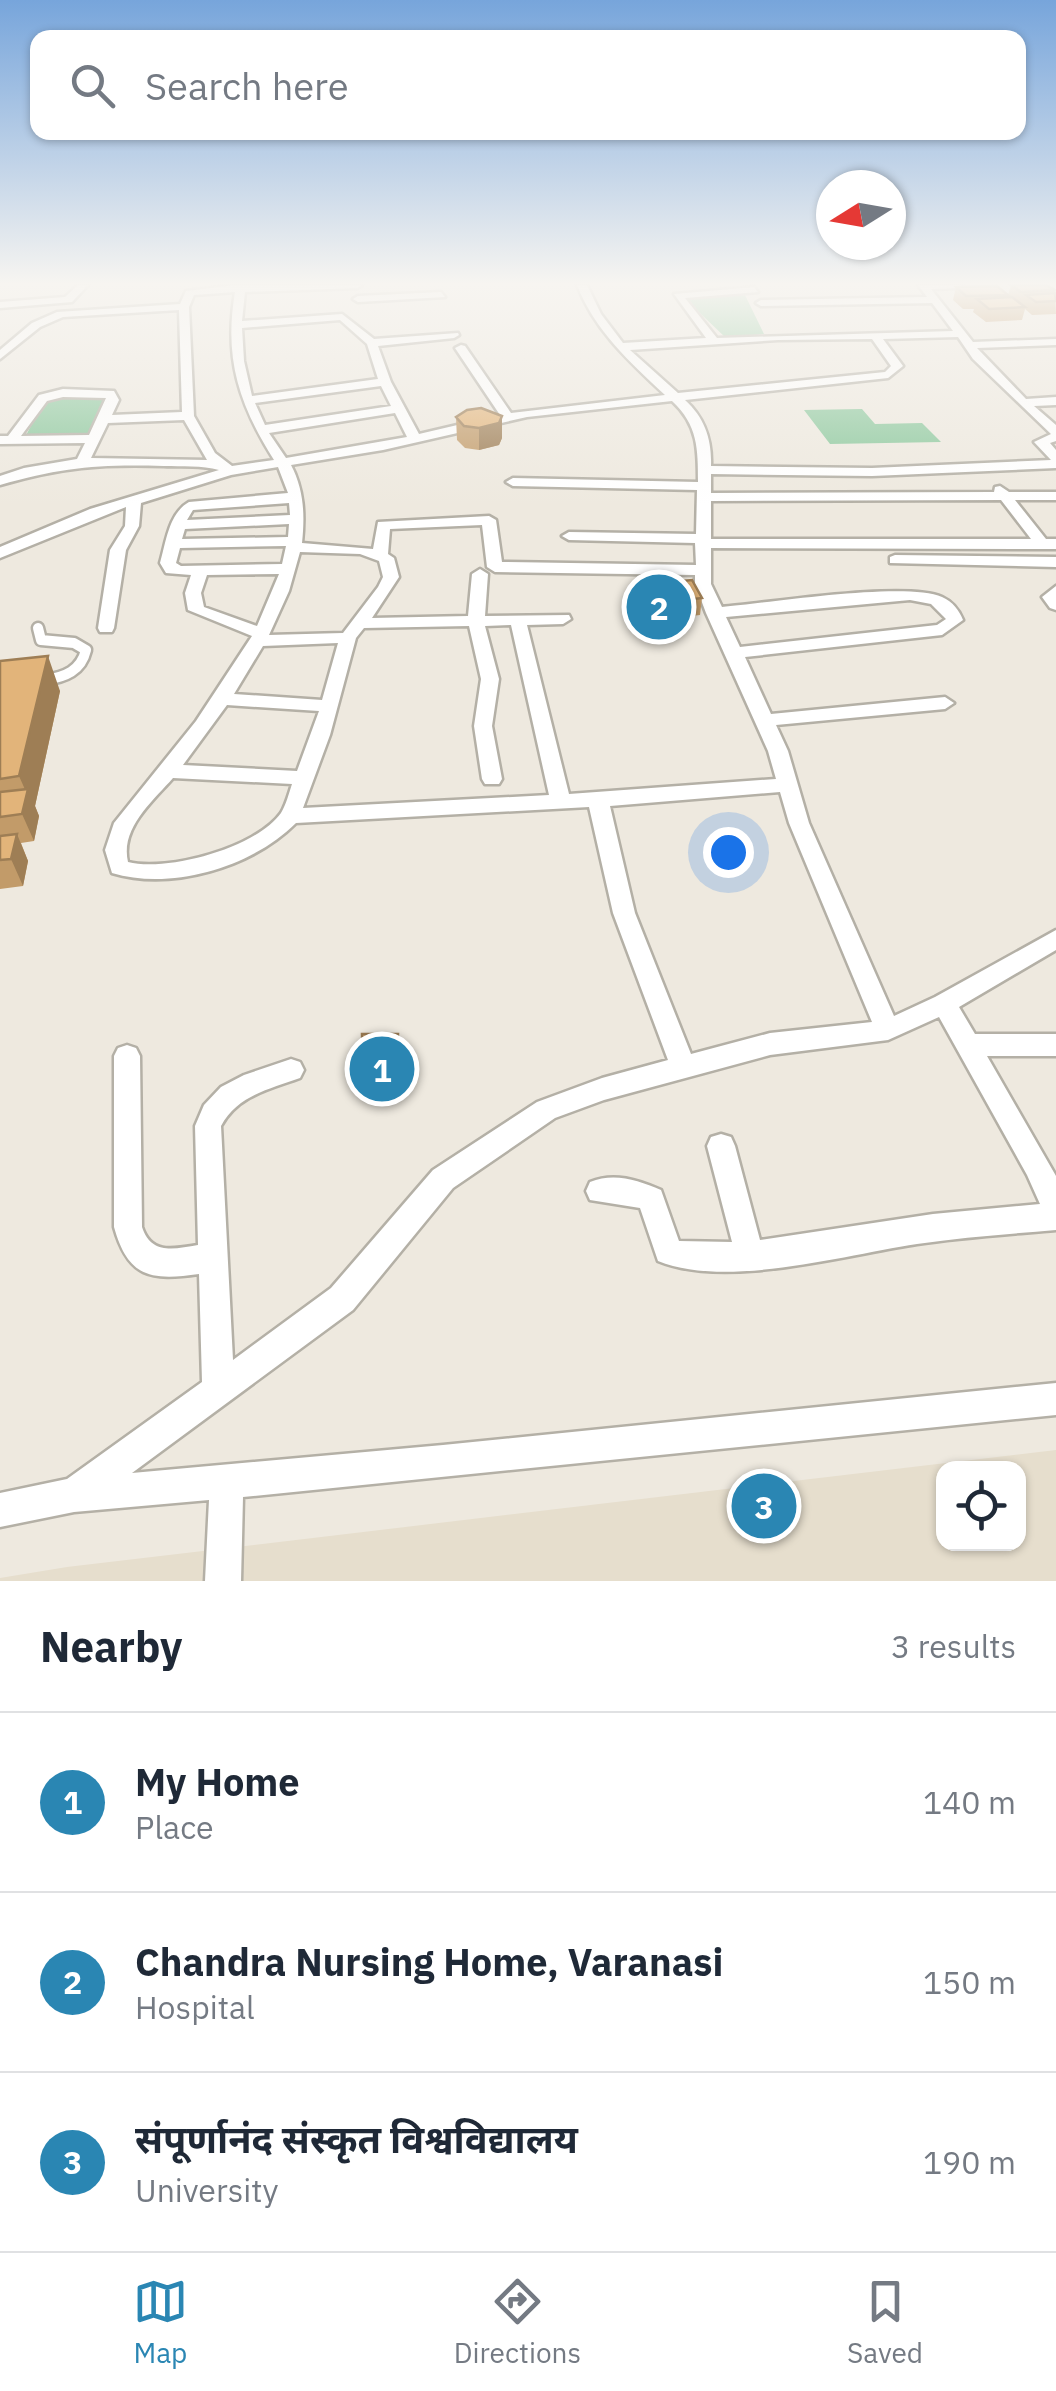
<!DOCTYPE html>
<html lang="en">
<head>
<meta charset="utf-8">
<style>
	body { margin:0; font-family:"IBM Plex Sans","Noto Sans Devanagari",sans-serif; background:#f6f6f7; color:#1f2937 }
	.controls { position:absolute; right:30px; bottom:30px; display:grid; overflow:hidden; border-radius:20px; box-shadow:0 2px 8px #0004 }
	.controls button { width:90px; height:90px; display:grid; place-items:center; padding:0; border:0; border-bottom:2px solid #e0e1e3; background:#fff; color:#1f2937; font:50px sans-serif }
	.compass { position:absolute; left:816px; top:170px; width:90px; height:90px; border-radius:50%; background:#fff; box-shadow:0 2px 8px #0004; rotate:259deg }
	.you { position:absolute; left:728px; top:852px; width:35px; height:35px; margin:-25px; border:8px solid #fff; border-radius:50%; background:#1a73e8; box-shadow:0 0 0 15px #1a73e833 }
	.badge { display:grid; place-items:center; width:65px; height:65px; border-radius:50%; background:#2a86b3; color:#fff; font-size:32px; font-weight:700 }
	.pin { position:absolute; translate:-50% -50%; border:5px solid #fff; box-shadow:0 2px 10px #0006 }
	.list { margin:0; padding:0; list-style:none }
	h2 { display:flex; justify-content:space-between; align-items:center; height:130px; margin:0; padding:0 40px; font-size:42px }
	h2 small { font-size:32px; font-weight:400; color:#747a83 }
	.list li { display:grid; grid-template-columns:65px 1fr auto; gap:30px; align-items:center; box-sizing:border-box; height:180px; padding:0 40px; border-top:2px solid #e0e1e3 }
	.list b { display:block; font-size:38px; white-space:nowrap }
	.list p { margin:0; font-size:32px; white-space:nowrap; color:#747a83 }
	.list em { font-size:32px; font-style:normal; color:#747a83 }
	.icon { flex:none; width:55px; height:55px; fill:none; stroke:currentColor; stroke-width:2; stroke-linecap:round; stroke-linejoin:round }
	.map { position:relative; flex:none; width:1056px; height:1581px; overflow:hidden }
	.search { position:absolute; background:#fff; box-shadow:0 2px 8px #0004; left:30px; right:30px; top:30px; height:110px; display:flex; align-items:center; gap:25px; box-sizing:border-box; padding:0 35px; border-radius:20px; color:#747a83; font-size:38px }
	.sheet { height:670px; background:#fff }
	nav { display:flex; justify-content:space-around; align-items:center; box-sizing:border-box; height:140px; border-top:2px solid #e0e1e3; background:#fff; font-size:28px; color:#747a83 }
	nav a { display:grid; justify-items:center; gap:5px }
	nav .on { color:#2a86b3 }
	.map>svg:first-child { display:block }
	.built { fill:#e6decd; fill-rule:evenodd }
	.green { fill:#8cc89d }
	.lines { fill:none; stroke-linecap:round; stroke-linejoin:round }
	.lane-casing { stroke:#b4b0a6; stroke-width:15 }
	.street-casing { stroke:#b4b0a6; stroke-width:5 }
	.lane { stroke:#fff; stroke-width:10 }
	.street { fill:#fff; fill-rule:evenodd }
	.wall { fill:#c29b69 }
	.shaded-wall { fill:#9e7e55 }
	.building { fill:#e2b47a; stroke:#9e7e55; stroke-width:2.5 }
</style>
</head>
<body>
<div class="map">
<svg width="1056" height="1581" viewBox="0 0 1056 1581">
	<rect width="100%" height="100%" fill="#eee9df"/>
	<path class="built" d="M 1056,1450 L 1056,1581 L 0,1581 L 0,1578 L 67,1567 ZM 944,1468 L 1018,1468 L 1018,1544 L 944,1544 Z"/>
	<path class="green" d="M 745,295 L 764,334 L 726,338 L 682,296 Z
		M 90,397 L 104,399 L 88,434 L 25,437 L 46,398 Z
		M 862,409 L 875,424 L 922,423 L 941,442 L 830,444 L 804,410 Z"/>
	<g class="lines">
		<defs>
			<path id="lane" d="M 38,628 L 41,640 L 74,643 L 86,650 C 81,671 65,677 45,680"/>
			<path id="street" d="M 78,285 L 88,285 L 72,302 L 0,308 L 0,302 L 65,297 Z
				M 236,285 L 362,285 L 357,288 L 245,292 L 242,321 L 342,314 L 374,339 L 458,333 L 459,335 L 454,338 L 378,346 L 391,382 L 419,434 L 500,415 L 455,348 L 461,345 L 465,346 L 511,413 L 665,395 C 629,361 595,331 577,285 L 587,285 L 601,314 L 623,343 L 706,338 L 674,294 L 754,287 L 758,292 L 685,298 L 717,338 L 953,331 L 932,303 L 761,306 L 756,303 L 761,300 L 927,297 L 918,285 L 962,285 L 957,288 L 931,289 L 973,342 L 1056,339 L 1056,345 L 977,348 L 1026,399 L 1056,397 L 1056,405 L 1034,406 L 1056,425 L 1056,441 L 1050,443 L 1056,450 L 1056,468 L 872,476 L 711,474 L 711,493 L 994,492 L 995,487 L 1000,486 L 1009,492 L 1056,492 L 1056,500 L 1015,500 L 1046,539 L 1056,539 L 1056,549 L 711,548 L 711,584 L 722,607 C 769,603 905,581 942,597 C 953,602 959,610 963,620 L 942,635 L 745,657 L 771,714 L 945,697 L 954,703 L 945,709 L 776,725 L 788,751 L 809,823 L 894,1016 L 935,997 L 1056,930 L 1056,950 L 959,1007 L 975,1034 L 1056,1034 L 1056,1056 L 987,1056 L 1056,1176 L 1056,1230 C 1010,1234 963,1237 917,1244 C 844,1255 726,1289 658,1261 L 640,1208 L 590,1200 L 586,1191 L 590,1182 C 614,1172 638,1180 661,1190 L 679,1241 L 732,1242 L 707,1146 L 711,1137 L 721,1134 L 731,1137 L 735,1146 L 760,1240 L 933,1214 L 1040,1204 L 1027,1175 L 939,1017 L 888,1040 L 770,1055 L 604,1100 L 555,1118 L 453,1188 L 353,1310 L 132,1473 L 443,1445 L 1056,1383 L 1056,1415 L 243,1497 L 241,1581 L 205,1581 L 209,1500 L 74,1512 L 0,1527 L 0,1493 L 67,1479 L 202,1382 L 199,1274 C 150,1281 128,1277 114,1227 L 114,1056 L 118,1048 L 127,1045 L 136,1048 L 140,1056 L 142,1227 C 151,1255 174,1249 198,1245 L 195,1126 L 204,1105 L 221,1087 L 244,1075 L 291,1059 L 300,1062 L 304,1070 L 300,1078 C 270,1089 238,1095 221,1126 L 233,1360 L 331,1288 L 433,1170 L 537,1102 L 602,1078 L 668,1060 L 613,913 L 589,807 L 296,823 C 252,867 172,891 112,873 L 105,850 L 114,823 L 196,721 L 252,636 L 188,610 L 185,593 L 191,575 L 166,573 L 160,563 C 166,542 169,513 189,502 L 288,493 L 278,467 L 231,475 L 141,503 L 139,526 L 126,550 L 114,628 L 112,632 L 100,632 L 98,628 L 110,550 L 125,526 L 126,507 L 0,558 L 0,547 L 90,509 L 219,470 C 202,465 182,467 164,466 C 100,464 62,467 0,485 L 0,476 L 24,468 L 77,459 L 85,443 L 0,444 L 0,436 L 8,436 L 39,395 L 63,389 L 114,391 L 119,400 L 112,415 L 182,412 L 179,310 L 63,317 L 40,327 L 0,359 L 0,350 L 32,323 L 57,312 L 180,304 L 186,291 ZM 235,292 C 224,357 238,403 274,460 L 232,466 L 215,453 L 194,416 L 189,307 L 194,295 ZM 340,320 L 367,344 L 378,379 L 252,396 L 244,361 L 242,328 ZM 958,337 L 973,359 L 1051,434 L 1034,442 L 1051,460 L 872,468 L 711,466 C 712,440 705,418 685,400 L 888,378 L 903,366 L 883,339 ZM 872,339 L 891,366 L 885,372 L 678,393 L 630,350 L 778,340 ZM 381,386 L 391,406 L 265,425 L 255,403 ZM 63,397 L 106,398 L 89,435 L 21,436 L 47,401 ZM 672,401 C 698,425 698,449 698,482 L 513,478 L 506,482 L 513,486 L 697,490 L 696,534 L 569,532 L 562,536 L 569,540 L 695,543 L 696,565 L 502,562 L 496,520 L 489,516 L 378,522 L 373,549 L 302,543 C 305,515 304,490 291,465 L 383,450 L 527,417 ZM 395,413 L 407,437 L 286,458 L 269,433 ZM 184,420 L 207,460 L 91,458 L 108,423 ZM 1001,500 L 1031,539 L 711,539 L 711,501 ZM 289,503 L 290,515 L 187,520 L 193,510 ZM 289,524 L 288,537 L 182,539 L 185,529 ZM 482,525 L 487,567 L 495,572 L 695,575 L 695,584 L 706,613 L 768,751 L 776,779 L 569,794 L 527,625 L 563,624 L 571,619 L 569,615 L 485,616 L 488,574 L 480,569 L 472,574 L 468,616 L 372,618 L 399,577 L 394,558 L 388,554 L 390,529 ZM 286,546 L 282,564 L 181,566 L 176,563 L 180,548 ZM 300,552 L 360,554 L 379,561 L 383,577 L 378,587 L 343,633 L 269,635 L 289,591 ZM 279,574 L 257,626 L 204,607 L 201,593 L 207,575 ZM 910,600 L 931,604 L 946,619 L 937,625 L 740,647 L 726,617 ZM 511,625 L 549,795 L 303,808 L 330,735 L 356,638 L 364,628 L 469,626 L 481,679 L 474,726 L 482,779 L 485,784 L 499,784 L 502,779 L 492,726 L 499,679 L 485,626 ZM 338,643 L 322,700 L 234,694 L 263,646 ZM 227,705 L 319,711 L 297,771 L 183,765 ZM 173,778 L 292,784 C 289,793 286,805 281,813 C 256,848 167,872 128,862 C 120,828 153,801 173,778 ZM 780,792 L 789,823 L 872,1022 L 770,1033 L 691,1054 L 635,913 L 610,806 Z
				M 441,292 L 445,297 L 358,302 L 353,299 L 358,296 Z
				M 895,555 L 1056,557 L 1056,567 L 890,563 L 890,557 Z
				M 1056,586 L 1056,610 L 1050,608 L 1042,597 Z"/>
		</defs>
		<use href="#lane" class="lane-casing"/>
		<use href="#street" class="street-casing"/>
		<use href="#lane" class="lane"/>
		<use href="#street" class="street"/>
	</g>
	<path class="wall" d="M 1011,285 L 1055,290 L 1056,314 L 1032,315 L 1025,309 L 1022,320 L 986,322 L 973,312 L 974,309 L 963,309 L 953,300 L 956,287 L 1008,295 Z
		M 502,416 L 502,438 L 499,445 L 479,450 L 465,448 L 457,440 L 456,417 Z
		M 692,580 L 702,598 L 700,615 L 683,617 L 678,606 L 673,606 L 672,616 L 660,618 L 647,601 L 649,584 Z
		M 0,661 L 60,691 L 35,806 L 39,816 L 34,841 L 21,843 L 28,861 L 23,886 L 0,889 Z
		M 400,1052 L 399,1094 L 366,1092 L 363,1075 Z"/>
	<path class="shaded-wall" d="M 502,416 L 502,438 L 499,445 L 479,450 L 479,428 Z
		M 48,656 L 60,691 L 35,806 L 39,816 L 34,841 L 22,814 L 27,794 L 19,776 Z
		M 17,834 L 28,861 L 23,886 L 11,859 Z
		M 398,1034 L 400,1052 L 399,1094 L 396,1076 Z"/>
	<path class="building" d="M 1011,285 L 1046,285 L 1055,290 L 1021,292 Z
		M 997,286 L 1008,295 L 966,296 L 956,287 Z
		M 1055,293 L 1056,301 L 1036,302 L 1026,295 Z
		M 1012,297 L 1025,307 L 989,309 L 977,299 Z
		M 481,408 L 502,416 L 499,423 L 479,428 L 464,426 L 456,417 L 467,410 Z
		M 692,580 L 702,598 L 685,600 L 680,589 L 669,590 L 673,600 L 662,601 L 649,584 Z
		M 48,656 L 19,776 L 0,779 L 0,661 Z
		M 28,789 L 22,814 L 0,817 L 0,792 Z
		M 17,834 L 11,859 L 0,860 L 0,836 Z
		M 362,1034 L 398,1034 L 396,1076 L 363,1075 Z"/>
	<linearGradient id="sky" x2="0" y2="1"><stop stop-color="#77a5db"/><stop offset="0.56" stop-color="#f7f5f1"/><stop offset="1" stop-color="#f7f5f1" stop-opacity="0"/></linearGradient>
	<rect width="1056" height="506" fill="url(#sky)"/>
</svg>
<div class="controls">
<button><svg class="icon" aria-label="locate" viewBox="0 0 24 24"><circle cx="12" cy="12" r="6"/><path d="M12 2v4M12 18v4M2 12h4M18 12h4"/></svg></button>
</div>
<svg class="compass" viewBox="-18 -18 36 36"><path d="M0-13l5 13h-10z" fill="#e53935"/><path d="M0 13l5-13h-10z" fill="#747a83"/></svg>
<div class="you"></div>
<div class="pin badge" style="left:382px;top:1069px">1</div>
<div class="pin badge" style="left:659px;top:607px">2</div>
<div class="pin badge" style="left:764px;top:1506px">3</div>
<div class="search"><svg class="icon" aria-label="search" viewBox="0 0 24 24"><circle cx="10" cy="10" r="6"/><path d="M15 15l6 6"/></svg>Search here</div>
</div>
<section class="sheet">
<h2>Nearby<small>3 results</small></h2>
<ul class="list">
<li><span class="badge">1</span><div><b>My Home</b><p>Place</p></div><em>140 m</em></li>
<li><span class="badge">2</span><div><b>Chandra Nursing Home, Varanasi</b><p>Hospital</p></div><em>150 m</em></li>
<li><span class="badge">3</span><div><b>संपूर्णानंद संस्कृत विश्वविद्यालय</b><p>University</p></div><em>190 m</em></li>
</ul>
</section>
<nav>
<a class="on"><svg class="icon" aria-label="map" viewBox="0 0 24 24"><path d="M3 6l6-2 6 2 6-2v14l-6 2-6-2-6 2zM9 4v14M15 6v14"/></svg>Map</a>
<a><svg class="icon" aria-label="directions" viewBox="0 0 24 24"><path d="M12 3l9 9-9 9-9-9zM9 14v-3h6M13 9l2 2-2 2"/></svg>Directions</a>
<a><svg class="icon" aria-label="saved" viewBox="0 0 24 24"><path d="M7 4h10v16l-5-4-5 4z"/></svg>Saved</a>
</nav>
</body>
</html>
